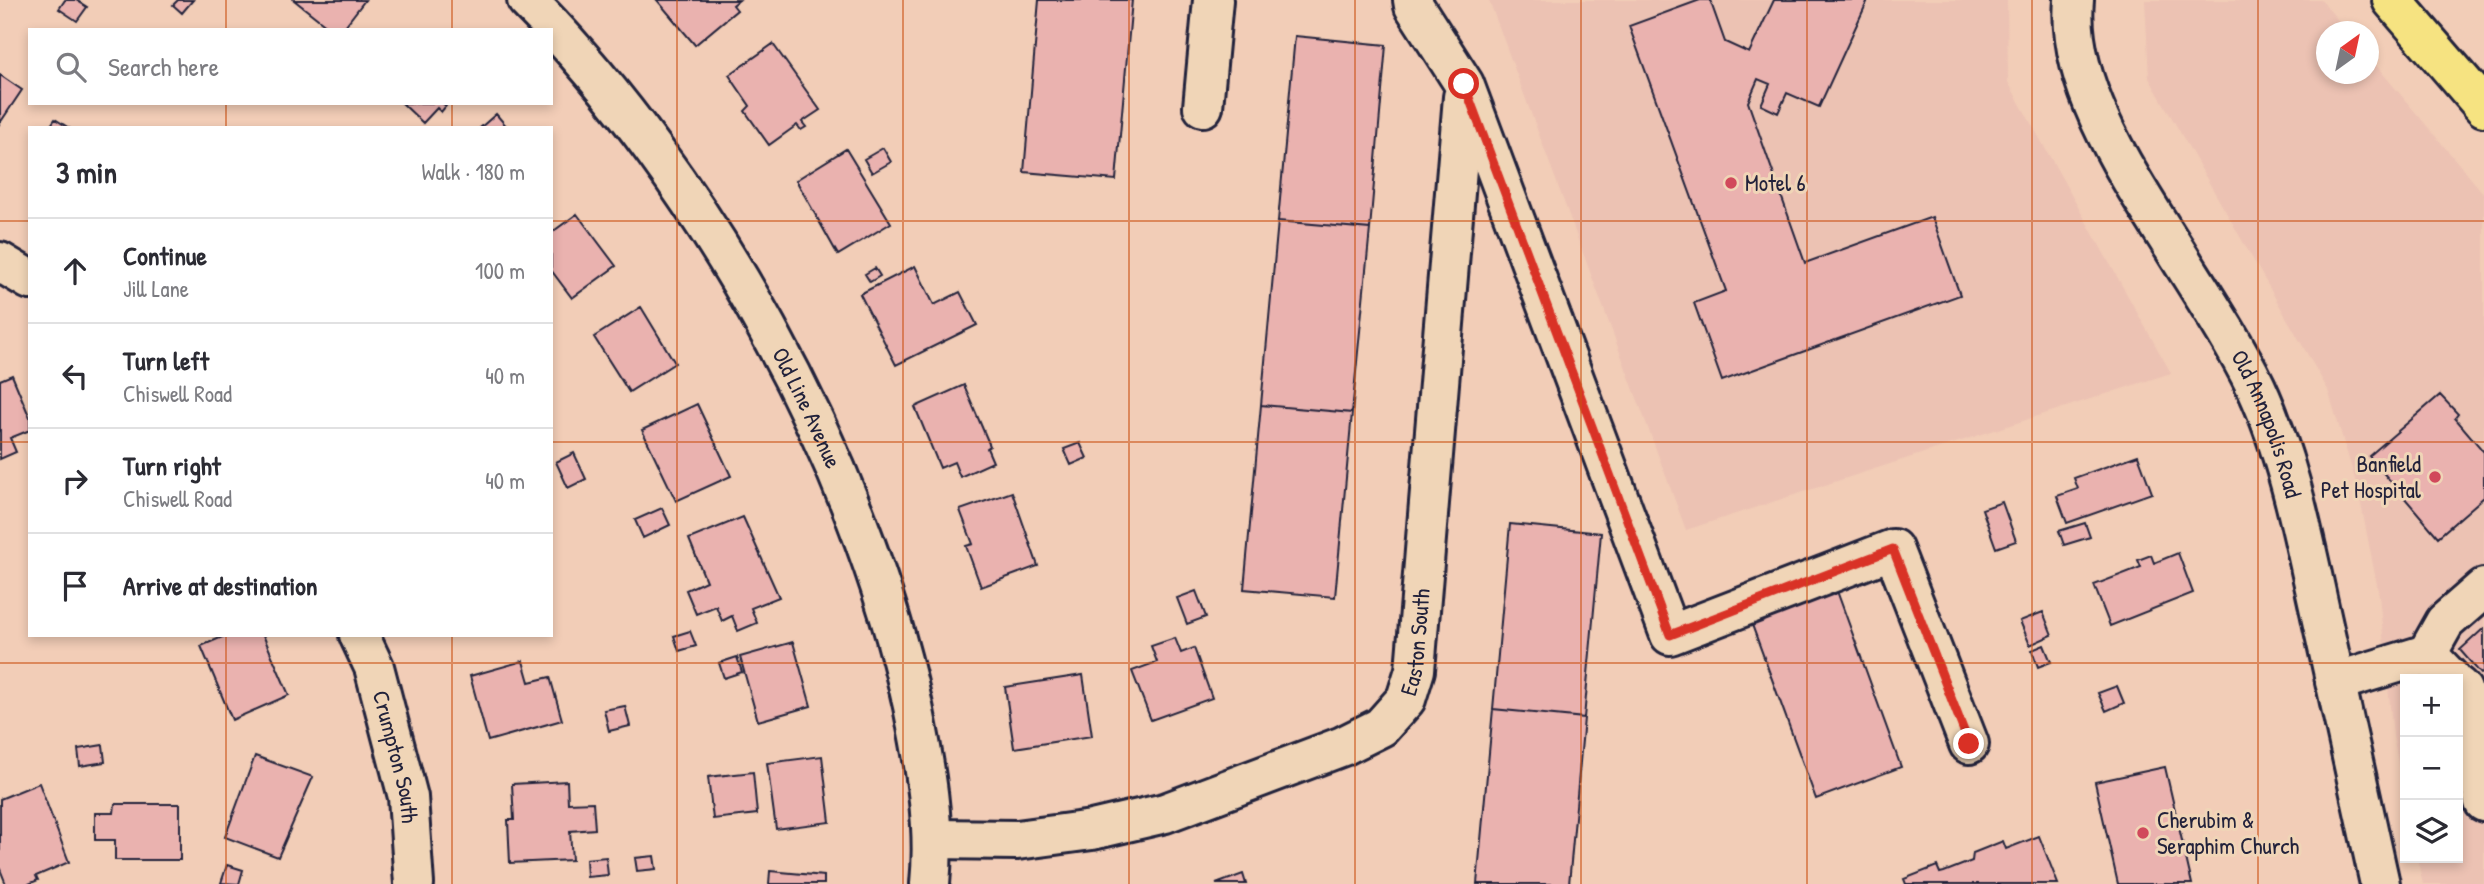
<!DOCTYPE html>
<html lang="en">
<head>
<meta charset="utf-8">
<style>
	body { margin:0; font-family:"Patrick Hand",sans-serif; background:#f7f7f7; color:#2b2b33 }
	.controls { position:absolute; right:21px; bottom:21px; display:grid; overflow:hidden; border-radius:0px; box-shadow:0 4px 10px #0003 }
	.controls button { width:63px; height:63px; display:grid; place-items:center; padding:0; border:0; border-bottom:2px solid #e1e1e2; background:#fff; color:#2b2b33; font:35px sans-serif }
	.compass { position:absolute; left:2316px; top:21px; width:63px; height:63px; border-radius:50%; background:#fff; box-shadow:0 4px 10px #0003; rotate:33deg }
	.stop { position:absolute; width:21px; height:21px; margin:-16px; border:5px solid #d93025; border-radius:50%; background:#fff }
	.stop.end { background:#d93025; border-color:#fff; box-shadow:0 2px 7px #0008 }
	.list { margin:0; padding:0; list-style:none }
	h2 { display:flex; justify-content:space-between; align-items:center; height:91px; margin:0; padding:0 28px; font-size:30px }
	h2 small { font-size:23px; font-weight:400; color:#7c7c81 }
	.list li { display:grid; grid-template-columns:46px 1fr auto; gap:21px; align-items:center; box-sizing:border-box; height:105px; padding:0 28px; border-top:2px solid #e1e1e2 }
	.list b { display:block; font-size:26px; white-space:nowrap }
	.list p { margin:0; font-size:23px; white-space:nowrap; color:#7c7c81 }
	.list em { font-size:23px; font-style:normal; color:#7c7c81 }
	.icon { flex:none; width:38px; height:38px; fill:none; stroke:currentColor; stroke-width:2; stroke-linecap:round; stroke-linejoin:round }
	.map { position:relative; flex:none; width:2484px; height:884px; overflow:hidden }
	.search { position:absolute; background:#fff; box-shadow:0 4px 10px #0003; left:28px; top:28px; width:525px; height:77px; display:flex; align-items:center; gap:18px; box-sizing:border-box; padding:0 24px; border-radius:0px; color:#7c7c81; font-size:26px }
	.panel { position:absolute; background:#fff; box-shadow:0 4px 10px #0003; left:28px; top:126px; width:525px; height:511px; border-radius:0px }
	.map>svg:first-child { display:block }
	.built { fill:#ecc2b3 }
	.building { fill:#eab2af; stroke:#22223b; stroke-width:2 }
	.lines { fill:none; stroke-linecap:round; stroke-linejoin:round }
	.minor-casing { stroke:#22223b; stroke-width:44 }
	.major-casing { stroke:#22223b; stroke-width:44 }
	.minor { stroke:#f0d5b7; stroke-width:38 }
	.major { stroke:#f6e381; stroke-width:38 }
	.route { stroke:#d93025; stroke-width:9 }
	.grid { fill:none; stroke:#ca5113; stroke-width:2; stroke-opacity:0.55 }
	.poi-dot { fill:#d1495b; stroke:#f0d5b7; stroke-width:2.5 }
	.labels { text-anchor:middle; stroke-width:6; stroke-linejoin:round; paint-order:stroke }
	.poi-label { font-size:23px; fill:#22223b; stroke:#f0d5b7; text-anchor:start }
	.street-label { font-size:23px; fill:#22223b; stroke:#f0d5b7 }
</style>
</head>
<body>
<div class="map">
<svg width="2484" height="884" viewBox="0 0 2484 884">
	<rect width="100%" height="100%" fill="#f2cdb7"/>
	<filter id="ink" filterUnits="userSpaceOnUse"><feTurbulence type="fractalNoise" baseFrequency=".0143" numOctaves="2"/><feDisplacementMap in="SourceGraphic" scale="14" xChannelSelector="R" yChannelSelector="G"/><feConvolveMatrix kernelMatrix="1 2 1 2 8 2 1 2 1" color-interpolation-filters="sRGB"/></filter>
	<g filter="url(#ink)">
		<path class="built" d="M 1489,0 L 2007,0 L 2008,82 L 2171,373 L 1686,530 Z
			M 2145,0 L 2321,0 L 2347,31 L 2326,32 L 2326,74 L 2368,74 L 2369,57 L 2484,194 L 2484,884 L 2423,884 L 2417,858 L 2458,858 L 2458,679 L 2405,679 L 2405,797 L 2393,736 L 2379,595 L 2358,489 L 2328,390 L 2149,78 Z"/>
		<path class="building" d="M 65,0 L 76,0 L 87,7 L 77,21 L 59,9 Z
			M 178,0 L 193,0 L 182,13 L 173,5 Z
			M 294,0 L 365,0 L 342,30 L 332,30 Z
			M 657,0 L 739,0 L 733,5 L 737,10 L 695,45 Z
			M 1039,0 L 1132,0 L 1116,180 L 1024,172 Z
			M 1700,0 L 1710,0 L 1725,42 L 1749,53 L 1774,0 L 1868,0 L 1819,107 L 1787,93 L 1778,113 L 1761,105 L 1770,84 L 1758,79 L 1748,102 L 1805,263 L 1932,217 L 1960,295 L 1722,381 L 1694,303 L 1726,291 L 1629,26 Z
			M 1295,36 L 1386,45 L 1370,229 L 1278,221 Z
			M 773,44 L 820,110 L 802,122 L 806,127 L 801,130 L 797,125 L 769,145 L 745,111 L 750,106 L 729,75 Z
			M 0,75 L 22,90 L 0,123 Z
			M 402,103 L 442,103 L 446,106 L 441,112 L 437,108 L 423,123 Z
			M 496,114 L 508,128 L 480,128 Z
			M 55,119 L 69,128 L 49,128 Z
			M 883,148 L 891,162 L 872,173 L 864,159 Z
			M 846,149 L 891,223 L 838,255 L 796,180 Z
			M 577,214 L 616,266 L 572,298 L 551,270 L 551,233 Z
			M 1278,221 L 1370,229 L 1352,413 L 1261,405 Z
			M 915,266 L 934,305 L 960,292 L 977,325 L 896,365 L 860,294 Z
			M 875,268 L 880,276 L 870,282 L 865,274 Z
			M 641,307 L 675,363 L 629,392 L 594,337 Z
			M 12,375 L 30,418 L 30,430 L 10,438 L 16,452 L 0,459 L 0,380 Z
			M 964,385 L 990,446 L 987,448 L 993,462 L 960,477 L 954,462 L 940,468 L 915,407 Z
			M 2440,395 L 2458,414 L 2455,418 L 2484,452 L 2484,497 L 2438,537 L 2369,456 Z
			M 697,404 L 731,476 L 676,501 L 642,430 Z
			M 1261,405 L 1352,413 L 1335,597 L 1244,589 Z
			M 1080,443 L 1087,458 L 1071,465 L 1064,449 Z
			M 574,453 L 586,479 L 568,488 L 556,462 Z
			M 2138,455 L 2152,493 L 2067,523 L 2057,496 L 2078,489 L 2074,478 Z
			M 1012,492 L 1038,566 L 981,587 L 966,546 L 973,544 L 960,510 Z
			M 2002,502 L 2016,541 L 1996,548 L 1982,509 Z
			M 662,508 L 670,525 L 643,538 L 635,520 Z
			M 743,517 L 779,597 L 751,608 L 757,623 L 738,631 L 732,616 L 722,621 L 716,606 L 696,614 L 686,590 L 706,581 L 689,539 Z
			M 2085,523 L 2090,537 L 2064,545 L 2059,531 Z
			M 1510,524 L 1601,533 L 1584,718 L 1493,709 Z
			M 2178,553 L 2193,593 L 2110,626 L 2094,585 L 2141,567 L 2138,560 L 2151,555 L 2154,563 Z
			M 1196,591 L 1206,617 L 1187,624 L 1177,598 Z
			M 1837,591 L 1901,767 L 1816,799 L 1751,622 Z
			M 2043,612 L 2052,635 L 2030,645 L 2020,621 Z
			M 2484,628 L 2484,672 L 2481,674 L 2460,650 Z
			M 690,631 L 696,646 L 679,651 L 674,636 Z
			M 227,635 L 263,635 L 289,695 L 232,720 L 201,646 Z
			M 1175,638 L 1181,653 L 1194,648 L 1212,698 L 1151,720 L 1132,671 L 1157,662 L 1151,646 Z
			M 793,642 L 811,706 L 758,721 L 740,657 Z
			M 2044,645 L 2051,662 L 2038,667 L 2032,650 Z
			M 737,657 L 742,672 L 724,678 L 719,663 Z
			M 523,661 L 529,682 L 550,677 L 562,720 L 488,741 L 470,676 Z
			M 1083,675 L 1092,736 L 1014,748 L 1005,687 Z
			M 2117,686 L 2124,703 L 2106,711 L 2098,693 Z
			M 625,706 L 630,726 L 609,731 L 604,710 Z
			M 1493,709 L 1584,718 L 1569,884 L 1477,884 Z
			M 103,745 L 105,762 L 80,766 L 78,749 Z
			M 255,756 L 313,777 L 278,857 L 225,837 Z
			M 822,756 L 830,822 L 776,829 L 767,763 Z
			M 2165,767 L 2192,884 L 2118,884 L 2095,782 Z
			M 753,772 L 757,814 L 713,819 L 708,777 Z
			M 567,781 L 568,803 L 593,802 L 595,829 L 570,831 L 572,860 L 510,863 L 508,820 L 514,820 L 512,784 Z
			M 39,783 L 69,862 L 36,876 L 38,880 L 29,884 L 6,884 L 0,869 L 0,799 Z
			M 115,804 L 180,804 L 180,860 L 115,860 L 115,840 L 95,840 L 95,813 L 114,813 Z
			M 2039,836 L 2058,884 L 1906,884 L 1904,879 L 1937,866 L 1940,873 L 1944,872 L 1972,861 L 1973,853 L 2003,841 L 2006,849 Z
			M 654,856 L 656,869 L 637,871 L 635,858 Z
			M 606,857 L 608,875 L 587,877 L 586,859 Z
			M 227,865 L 243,870 L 239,884 L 221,883 Z
			M 770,871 L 824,876 L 824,884 L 769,884 Z
			M 1243,874 L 1246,884 L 1216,884 Z"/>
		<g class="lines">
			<defs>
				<g id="minor">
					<path id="s1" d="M 527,0 C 706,181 859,458 913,706 C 925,765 936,824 930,884"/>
					<path d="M 1413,0 L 1414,6 L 1464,84 L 1670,635 L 1893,549 L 1969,744"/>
					<path id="s2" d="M 2074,0 C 2066,86 2132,181 2175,250 C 2203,295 2233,340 2256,387 C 2289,458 2304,539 2321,616 C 2340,705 2361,795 2380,884"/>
					<path d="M 1203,107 L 1213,0"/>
					<path d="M 0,262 L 30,280"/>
					<path id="s3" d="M 359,635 L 374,667 L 408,797 L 414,884"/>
					<path d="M 2427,654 L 2445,622 L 2484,588"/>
					<path d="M 2335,682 L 2427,654 L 2451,679"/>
					<path d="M 2458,686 L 2462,690 L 2484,802"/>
					<path id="s4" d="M 934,839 L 1017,840 L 1092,830 L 1165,813 L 1343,746 L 1381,727 L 1406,699 L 1415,670 L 1463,97"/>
				</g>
				<path id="major" d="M 2392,0 L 2484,107"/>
			</defs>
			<use href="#minor" class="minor-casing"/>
			<use href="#major" class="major-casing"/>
			<use href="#minor" class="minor"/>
			<use href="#major" class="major"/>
		</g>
	</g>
	<g class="lines" filter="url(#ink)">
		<path class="route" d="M 1464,84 L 1670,635 L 1893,549 L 1969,744"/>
	</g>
	<path class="grid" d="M 226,0 L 226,30M 452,0 L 452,30M 677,0 L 677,884M 903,0 L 903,884M 1129,0 L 1129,884M 1355,0 L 1355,884M 1581,0 L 1581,884M 1807,0 L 1807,884M 2032,0 L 2032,884M 2258,0 L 2258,884M 226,103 L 226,128M 452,103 L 452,128M 0,221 L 30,221M 551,221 L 2484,221M 0,442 L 30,442M 551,442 L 2484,442M 226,635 L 226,884M 452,635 L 452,884M 0,663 L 2484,663"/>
	<g class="poi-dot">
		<circle cx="1731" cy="183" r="7"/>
		<circle cx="2435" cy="477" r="7"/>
		<circle cx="2143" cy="833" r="7"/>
	</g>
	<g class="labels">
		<g class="poi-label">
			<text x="1745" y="191">Motel 6</text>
			<text x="2421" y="472" text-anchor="end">Banfield<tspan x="2421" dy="26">Pet Hospital</tspan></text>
			<text x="2157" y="828">Cherubim &amp;<tspan x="2157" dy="26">Seraphim Church</tspan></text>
		</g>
		<g class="street-label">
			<text dy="8" stroke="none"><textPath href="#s1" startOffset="497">Old Line Avenue</textPath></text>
			<text dy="8" stroke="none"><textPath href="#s2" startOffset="472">Old Annapolis Road</textPath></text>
			<text dy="8" stroke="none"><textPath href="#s4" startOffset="562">Easton South</textPath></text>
			<text dy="8" stroke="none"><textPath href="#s3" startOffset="128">Crumpton South</textPath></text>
		</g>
	</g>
</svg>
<div class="controls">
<button>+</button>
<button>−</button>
<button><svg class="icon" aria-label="layers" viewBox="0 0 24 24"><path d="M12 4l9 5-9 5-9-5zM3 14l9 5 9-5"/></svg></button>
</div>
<svg class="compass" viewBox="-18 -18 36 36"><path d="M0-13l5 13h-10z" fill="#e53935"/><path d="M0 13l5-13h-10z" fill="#7c7c81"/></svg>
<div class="stop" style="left:1464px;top:84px"></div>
<div class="stop end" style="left:1969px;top:744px"></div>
<div class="search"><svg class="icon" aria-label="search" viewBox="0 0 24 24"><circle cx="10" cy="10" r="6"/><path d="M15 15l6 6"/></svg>Search here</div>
<section class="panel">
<h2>3 min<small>Walk · 180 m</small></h2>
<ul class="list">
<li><svg class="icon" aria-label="ahead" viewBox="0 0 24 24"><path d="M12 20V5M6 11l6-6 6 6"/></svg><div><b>Continue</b><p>Jill Lane</p></div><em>100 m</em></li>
<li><svg class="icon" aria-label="left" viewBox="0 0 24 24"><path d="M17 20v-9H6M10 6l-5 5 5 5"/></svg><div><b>Turn left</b><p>Chiswell Road</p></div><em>40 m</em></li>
<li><svg class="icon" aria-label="right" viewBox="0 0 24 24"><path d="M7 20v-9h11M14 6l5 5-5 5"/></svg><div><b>Turn right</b><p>Chiswell Road</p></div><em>40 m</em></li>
<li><svg class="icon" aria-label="arrive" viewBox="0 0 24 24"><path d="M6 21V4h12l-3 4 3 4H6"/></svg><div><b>Arrive at destination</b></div></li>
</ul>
</section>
</div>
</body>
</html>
